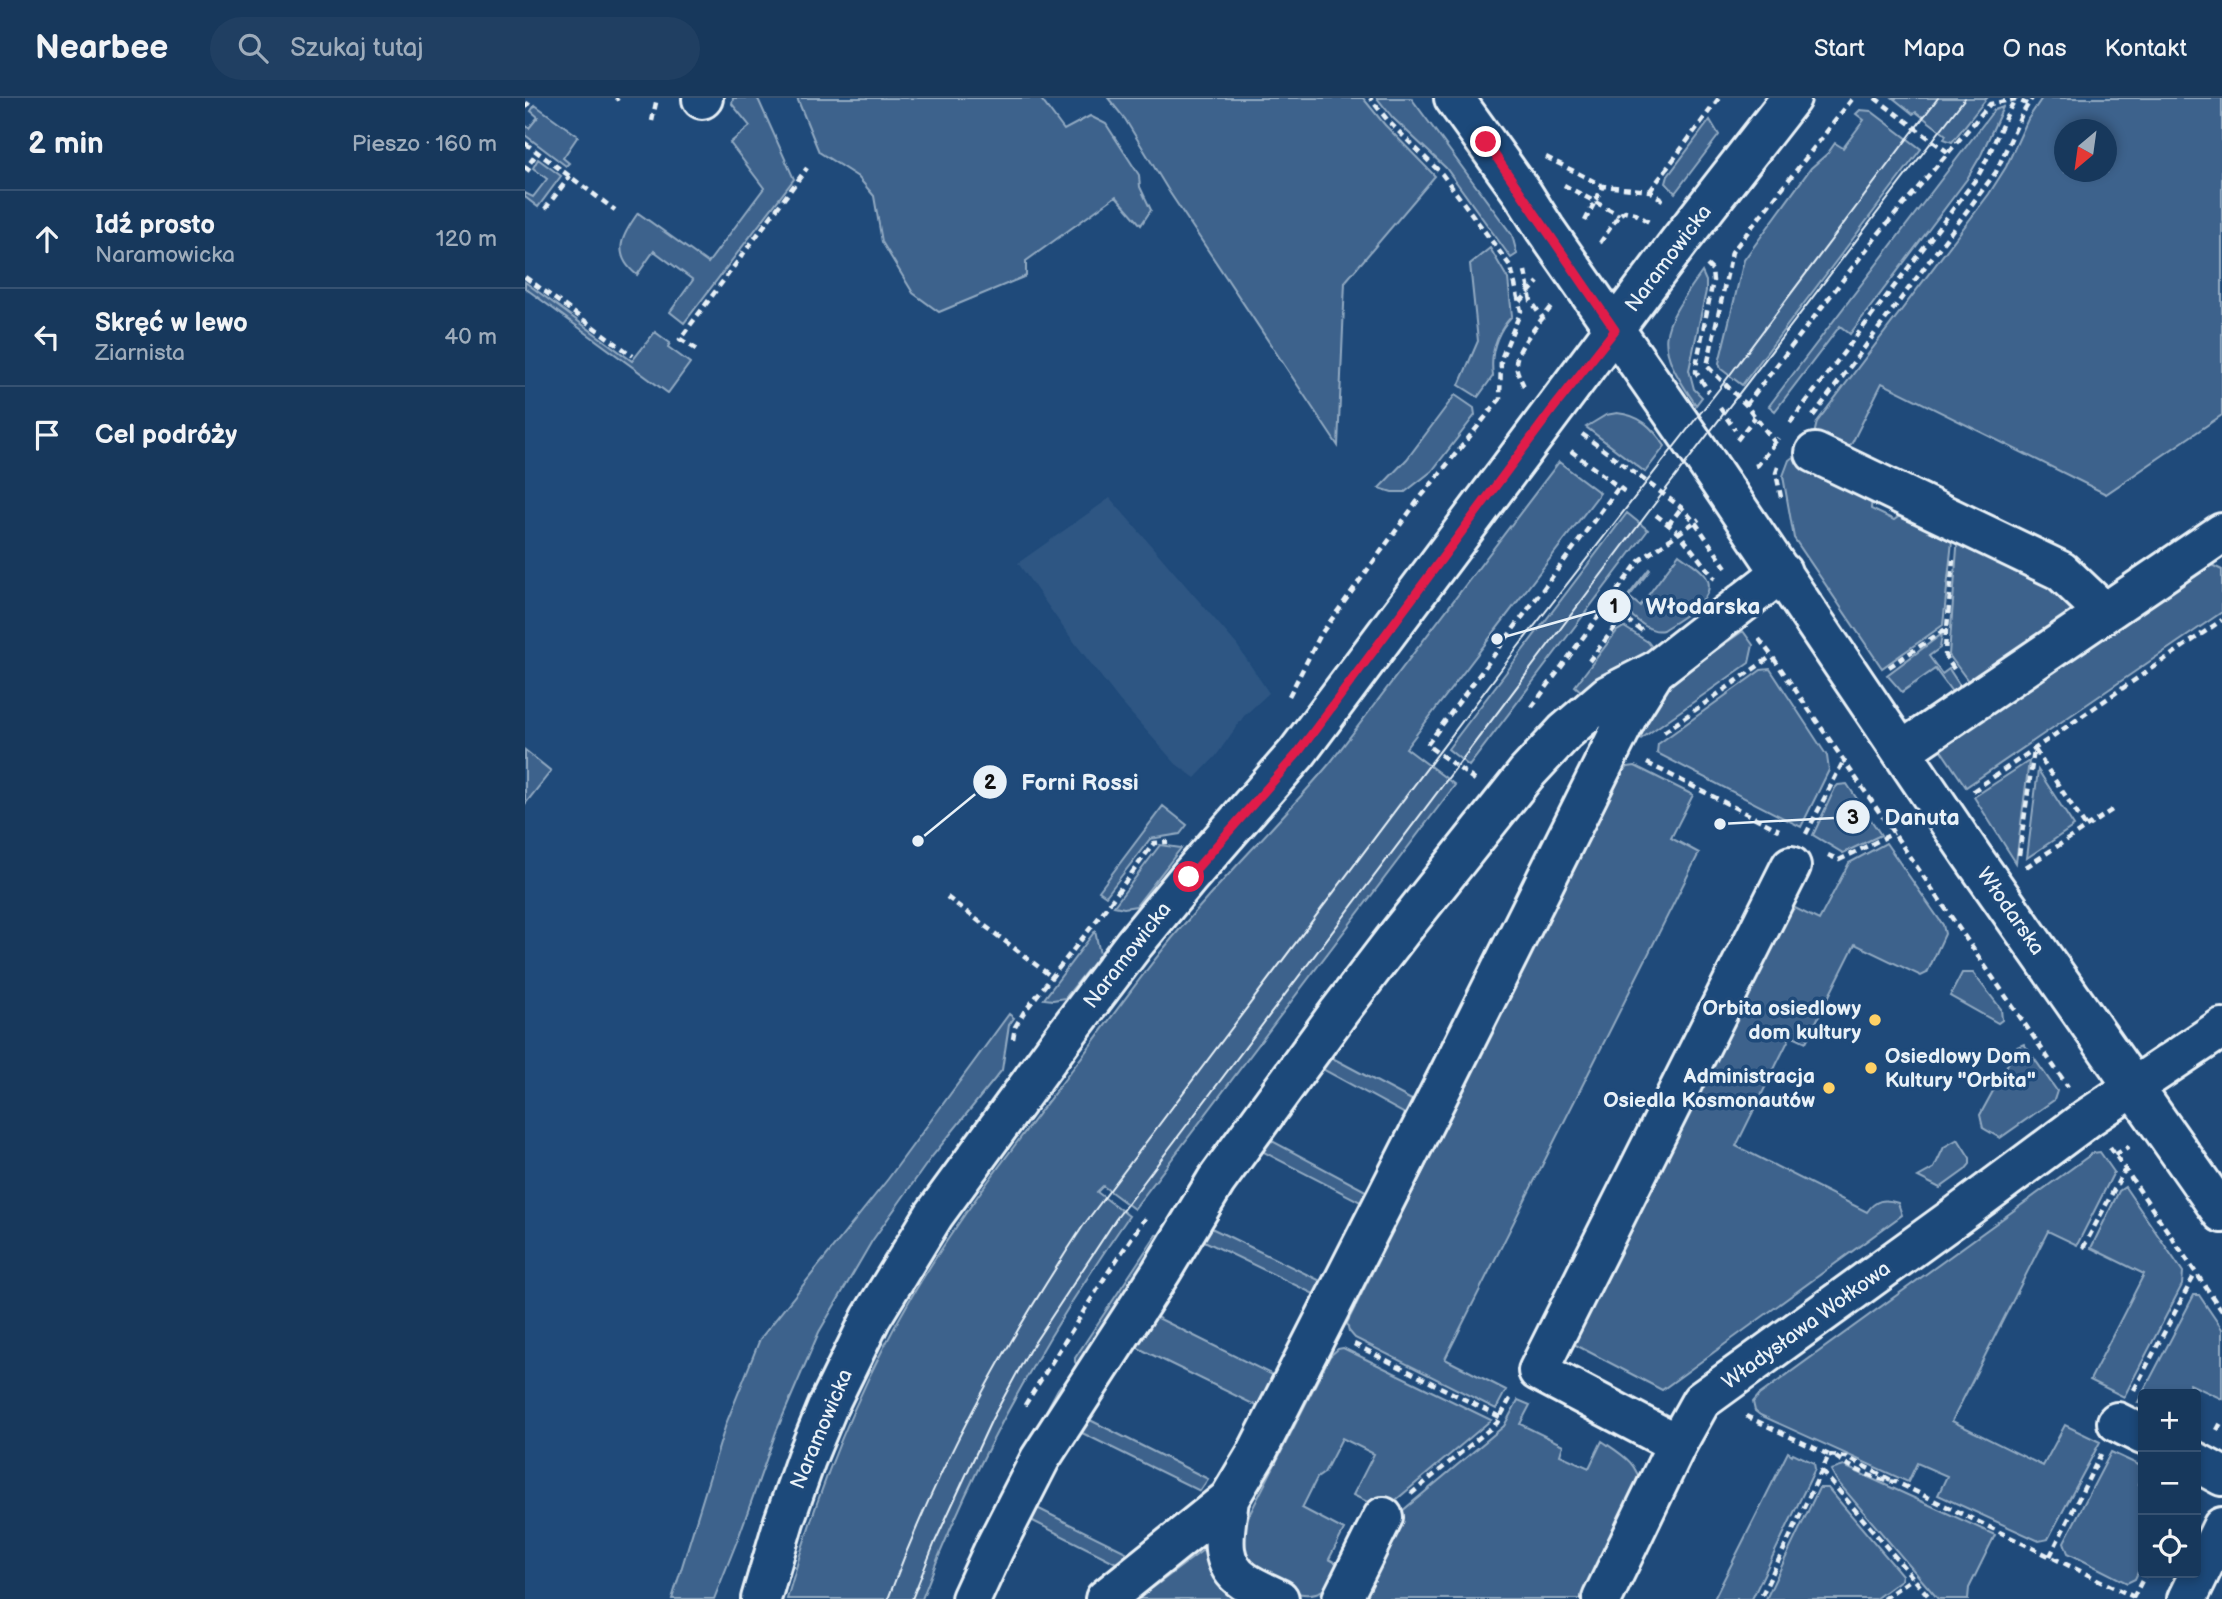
<!DOCTYPE html>
<html lang="pl">
<head>
<meta charset="utf-8">
<style>
	body { margin:0; font-family:"Balsamiq Sans",sans-serif; background:#203f62; color:#f1f3f6 }
	.controls { position:absolute; right:21px; bottom:21px; display:grid; overflow:hidden; border-radius:7px; box-shadow:0 4px 10px #0003 }
	.controls button { width:63px; height:63px; display:grid; place-items:center; padding:0; border:0; border-bottom:2px solid #365272; background:#17385c; color:#f1f3f6; font:35px sans-serif }
	.compass { position:absolute; left:1529px; top:21px; width:63px; height:63px; border-radius:50%; background:#17385c; box-shadow:0 4px 10px #0003; rotate:209deg }
	.stop { position:absolute; width:21px; height:21px; margin:-16px; border:5px solid #e11d48; border-radius:50%; background:#fff }
	.stop.end { background:#e11d48; border-color:#fff; box-shadow:0 2px 7px #0008 }
	.list { margin:0; padding:0; list-style:none }
	h2 { display:flex; justify-content:space-between; align-items:center; height:91px; margin:0; padding:0 28px; font-size:30px }
	h2 small { font-size:23px; font-weight:400; color:#9eacbb }
	.list li { display:grid; grid-template-columns:46px 1fr auto; gap:21px; align-items:center; box-sizing:border-box; height:98px; padding:0 28px; border-top:2px solid #365272 }
	.list b { display:block; font-size:26px; white-space:nowrap }
	.list p { margin:0; font-size:23px; white-space:nowrap; color:#9eacbb }
	.list em { font-size:23px; font-style:normal; color:#9eacbb }
	.icon { flex:none; width:38px; height:38px; fill:none; stroke:currentColor; stroke-width:2; stroke-linecap:round; stroke-linejoin:round }
	.map { position:relative; flex:none; width:1697px; height:1501px; overflow:hidden }
	header { display:flex; align-items:center; gap:42px; box-sizing:border-box; height:98px; padding:0 35px; background:#17385c; border-bottom:2px solid #365272 }
	header strong { font-size:33px }
	nav { display:flex; gap:38px; margin-inline-start:auto; font-size:24px }
	.search { width:490px; height:63px; background:#203f62; display:flex; align-items:center; gap:18px; box-sizing:border-box; padding:0 24px; border-radius:38px; color:#9eacbb; font-size:26px }
	main { display:flex }
	aside { flex:1; background:#17385c }
	.map>svg:first-child { display:block }
	.built { fill:#2e5683 }
	.green { fill:#3c628c; stroke:#92aac2; stroke-width:2; fill-rule:evenodd }
	.lines { fill:none; stroke-linecap:round; stroke-linejoin:round }
	.minor-casing { stroke:#e8f1f8; stroke-width:44 }
	.path { stroke:#e8f1f8; stroke-width:4.5; stroke-dasharray:7 5; stroke-linecap:butt }
	.minor { stroke:#1f4a7a; stroke-width:38 }
	.tram { stroke:#e8f1f8; stroke-width:2 }
	.route { stroke:#e11d48; stroke-width:9 }
	.poi-dot { fill:#ffd166; stroke:#1f4a7a; stroke-width:2.5 }
	.labels { text-anchor:middle; stroke-width:7; stroke-linejoin:round; paint-order:stroke }
	.street-label { font-size:21px; fill:#e8f1f8; stroke:#1f4a7a }
	.poi-label { font-size:21px; font-weight:bold; fill:#e8f1f8; stroke:#1f4a7a; text-anchor:end }
	.leader { fill:none; stroke:#e8f1f8; stroke-width:2.5 }
	.callout-dot { fill:#e8f1f8; stroke:#1f4a7a; stroke-width:2.5 }
	.mark-label { font-size:21px; text-anchor:middle; font-weight:bold; fill:#111 }
	.callout-label { font-size:23px; text-anchor:middle; font-weight:bold; fill:#e8f1f8; stroke:#1f4a7a; stroke-width:7; stroke-linejoin:round; paint-order:stroke }
</style>
</head>
<body>
<header>
<strong>Nearbee</strong>
<div class="search"><svg class="icon" aria-label="search" viewBox="0 0 24 24"><circle cx="10" cy="10" r="6"/><path d="M15 15l6 6"/></svg>Szukaj tutaj</div>
<nav><a>Start</a><a>Mapa</a><a>O nas</a><a>Kontakt</a></nav>
</header>
<main>
<aside>
<h2>2 min<small>Pieszo · 160 m</small></h2>
<ul class="list">
<li><svg class="icon" aria-label="ahead" viewBox="0 0 24 24"><path d="M12 20V5M6 11l6-6 6 6"/></svg><div><b>Idź prosto</b><p>Naramowicka</p></div><em>120 m</em></li>
<li><svg class="icon" aria-label="left" viewBox="0 0 24 24"><path d="M17 20v-9H6M10 6l-5 5 5 5"/></svg><div><b>Skręć w lewo</b><p>Ziarnista</p></div><em>40 m</em></li>
<li><svg class="icon" aria-label="arrive" viewBox="0 0 24 24"><path d="M6 21V4h12l-3 4 3 4H6"/></svg><div><b>Cel podróży</b></div></li>
</ul>
</aside>
<div class="map">
<svg width="1697" height="1501" viewBox="0 0 1697 1501">
	<rect width="100%" height="100%" fill="#1f4a7a"/>
	<filter id="ink" filterUnits="userSpaceOnUse"><feTurbulence type="fractalNoise" baseFrequency=".0143" numOctaves="2"/><feDisplacementMap in="SourceGraphic" scale="14" xChannelSelector="R" yChannelSelector="G"/><feConvolveMatrix kernelMatrix="1 2 1 2 8 2 1 2 1" color-interpolation-filters="sRGB"/></filter>
	<g filter="url(#ink)">
		<path class="built" d="M 585,400 L 712,547 L 744,595 L 719,618 L 691,658 L 670,680 L 651,666 L 594,602 L 540,532 L 493,465 Z"/>
		<path class="green" d="M 208,0 L 232,0 L 234,3 L 269,81 L 159,225 L 145,214 L 168,182 L 129,153 L 112,177 C 85,156 98,136 113,115 L 183,165 L 239,90 L 205,45 L 225,28 L 207,6 Z
			M 272,0 L 515,0 L 539,32 L 565,18 L 581,26 L 614,77 L 615,89 L 626,112 L 616,127 L 591,98 L 501,163 L 501,178 L 414,214 L 388,195 L 357,144 L 349,98 L 333,79 L 294,54 Z
			M 583,0 L 838,0 L 860,27 L 910,78 L 820,184 L 813,348 L 645,95 L 600,21 Z
			M 852,0 L 886,0 L 987,137 L 992,156 L 986,160 L 921,70 L 868,20 Z
			M 1368,0 L 1462,0 L 1427,44 L 1419,41 L 1421,37 L 1391,14 L 1388,16 Z
			M 1517,0 L 1697,0 L 1697,317 L 1581,396 L 1357,285 L 1327,345 L 1318,355 L 1288,341 L 1292,324 L 1464,96 L 1481,69 L 1503,21 ZM 1540,32 L 1582,32 L 1582,74 L 1540,74 Z
			M 10,7 L 53,38 L 38,60 L 44,65 L 41,68 L 0,37 L 0,27 L 4,30 L 13,19 L 6,13 Z
			M 1478,9 L 1456,57 L 1442,81 L 1325,236 L 1315,228 L 1250,313 L 1244,308 L 1259,288 L 1469,12 Z
			M 1335,12 L 1346,13 L 1396,51 L 1217,287 L 1196,271 L 1194,265 L 1219,162 L 1286,70 L 1303,55 L 1310,45 L 1318,50 L 1339,22 L 1331,16 Z
			M 1185,22 L 1194,37 L 1150,95 L 1141,85 L 1143,78 Z
			M 13,61 L 36,78 L 13,109 L 0,99 L 0,95 L 8,99 L 22,81 L 8,70 Z
			M 965,150 L 983,181 L 987,218 C 971,235 965,256 968,278 L 953,299 L 934,287 L 953,243 L 945,166 Z
			M 1177,174 L 1181,183 L 1181,193 L 1164,272 L 1169,291 L 1177,299 L 1171,307 C 1128,244 1133,235 1177,174 Z
			M 0,184 L 107,263 L 130,234 L 145,245 L 143,249 L 165,265 L 143,295 L 0,190 Z
			M 930,297 L 949,310 L 950,317 L 907,373 L 880,394 L 867,394 L 854,390 L 882,361 Z
			M 1092,315 C 1115,317 1127,329 1140,348 L 1120,374 L 1061,329 L 1081,317 Z
			M 1268,359 L 1274,360 L 1347,397 L 1346,411 L 1369,422 L 1381,413 L 1428,434 L 1418,527 L 1357,570 L 1269,440 L 1258,378 L 1264,362 Z
			M 1034,364 L 1075,395 L 881,650 L 930,687 L 609,1111 L 578,1088 L 572,1094 L 604,1118 C 520,1238 448,1364 397,1501 L 262,1501 C 291,1396 332,1292 387,1198 C 435,1117 493,1043 549,969 C 589,917 626,862 670,814 C 714,763 762,716 805,665 Z
			M 1102,415 L 1123,432 L 944,668 L 923,651 Z
			M 1433,437 L 1478,459 L 1481,469 L 1490,474 L 1500,469 L 1518,478 L 1549,515 L 1449,591 L 1424,557 Z
			M 1154,456 C 1163,463 1174,469 1180,477 C 1197,500 1154,521 1138,532 C 1123,536 1107,517 1095,508 L 1124,471 L 1125,472 L 1104,499 L 1115,508 Z
			M 1674,461 L 1697,472 L 1697,514 L 1441,689 L 1409,642 Z
			M 1099,529 L 1123,544 L 1130,553 L 1064,600 L 1050,588 L 1092,533 Z
			M 1218,533 L 1228,547 L 1224,565 L 1093,657 L 1141,587 Z
			M 1417,536 L 1415,550 L 1404,558 L 1417,576 L 1424,571 L 1441,597 L 1433,602 L 1410,571 L 1377,594 L 1362,577 Z
			M 1245,571 L 1302,658 L 1304,672 L 1276,729 L 1132,655 L 1133,646 L 1236,572 Z
			M 0,652 L 26,673 L 0,706 Z
			M 1504,663 L 1491,765 L 1449,699 Z
			M 1110,668 L 1168,697 L 1146,740 L 1174,755 L 920,1261 L 981,1292 L 971,1311 L 830,1240 L 824,1233 L 822,1225 L 1097,675 L 1103,669 Z
			M 1513,672 L 1549,728 L 1502,760 Z
			M 1322,686 L 1356,737 L 1318,755 L 1288,737 L 1310,690 L 1313,687 Z
			M 638,708 L 662,727 L 655,736 L 625,741 L 581,798 L 574,793 Z
			M 1361,745 L 1418,827 L 1420,836 L 1402,875 L 1396,878 L 1330,846 L 1281,944 L 1266,937 L 1211,1048 L 1342,1114 C 1350,1102 1359,1100 1373,1105 L 1377,1117 L 1137,1292 L 1043,1243 L 1258,804 L 1294,822 L 1324,765 Z
			M 635,747 L 656,750 L 611,808 L 599,810 L 589,808 Z
			M 570,833 L 575,856 L 540,900 L 528,902 L 519,901 Z
			M 1437,875 L 1448,875 L 1476,911 L 1477,922 L 1473,925 L 1425,898 Z
			M 484,916 L 489,920 L 484,927 L 477,972 L 405,1061 L 347,1143 L 294,1234 L 251,1334 L 214,1438 L 189,1501 L 147,1501 L 201,1326 L 235,1241 L 363,1081 Z
			M 1499,946 L 1532,993 L 1529,1002 L 1475,1040 L 1458,1030 L 1455,1017 L 1492,949 Z
			M 798,955 L 896,1007 L 889,1021 L 790,967 Z
			M 736,1037 L 850,1098 L 845,1109 L 727,1048 Z
			M 1433,1041 L 1445,1060 L 1445,1066 L 1440,1072 L 1415,1090 L 1393,1079 L 1409,1070 L 1419,1049 Z
			M 1575,1054 L 1589,1074 L 1552,1147 L 1523,1133 L 1427,1323 L 1518,1368 L 1540,1327 L 1575,1344 L 1523,1441 L 1514,1443 L 1413,1397 L 1422,1378 L 1392,1365 L 1383,1384 L 1235,1317 L 1230,1313 L 1228,1304 L 1234,1297 L 1568,1055 Z
			M 1600,1089 L 1658,1174 L 1657,1187 L 1599,1299 L 1565,1282 L 1619,1176 L 1566,1150 L 1594,1093 Z
			M 678,1126 L 806,1188 L 799,1201 L 671,1139 Z
			M 646,1136 L 496,1359 L 533,1291 L 536,1287 L 541,1289 L 553,1268 L 550,1264 L 550,1260 L 631,1137 Z
			M 1669,1197 L 1674,1197 L 1697,1231 L 1697,1301 L 1665,1286 L 1660,1296 L 1618,1296 L 1618,1304 L 1613,1304 Z
			M 623,1215 L 758,1282 L 742,1313 L 603,1245 Z
			M 818,1250 L 966,1322 L 859,1412 L 828,1397 L 849,1356 L 817,1340 L 799,1375 L 792,1380 L 777,1410 L 819,1432 L 804,1461 L 820,1470 C 797,1499 788,1501 752,1490 C 745,1486 734,1482 729,1475 C 722,1465 717,1452 712,1441 L 805,1258 L 813,1251 Z
			M 993,1302 L 1005,1307 L 995,1326 L 1038,1347 L 1035,1357 L 1064,1370 L 1077,1343 C 1099,1358 1112,1364 1117,1391 L 1067,1501 L 829,1501 L 870,1419 L 979,1328 Z
			M 555,1317 L 683,1381 L 675,1393 L 547,1330 Z
			M 1263,1354 L 1267,1357 L 1268,1355 L 1289,1365 L 1290,1371 L 1227,1501 L 1189,1501 Z
			M 1586,1354 L 1618,1369 L 1618,1374 L 1613,1386 L 1618,1389 L 1618,1463 L 1610,1481 L 1602,1485 L 1543,1455 L 1539,1444 Z
			M 1319,1368 L 1470,1437 L 1444,1490 L 1443,1501 L 1413,1501 L 1312,1383 L 1306,1372 Z
			M 1294,1390 L 1303,1390 L 1377,1477 L 1376,1482 L 1350,1501 L 1241,1501 Z
			M 502,1405 L 615,1461 L 603,1471 L 496,1417 Z
			M 686,1446 L 712,1501 L 613,1501 Z"/>
		<g class="lines">
			<defs>
				<path id="minor" d="M 929,0 L 998,96 L 1020,131 L 1172,350 L 1447,758 L 1697,1115
					M 177,1 L 178,0
					M 1290,355 L 1536,473 L 1579,514
					M 1378,652 L 1697,435
					M 1592,1324 L 1618,1337
					M 1152,1346 L 1013,1273 L 1266,768
					M 1671,1364 L 1697,1378
					M 704,1401 C 701,1430 690,1463 719,1483 C 729,1490 742,1495 754,1501
					M 236,1501 L 259,1423 L 281,1361 L 303,1308 L 346,1220 L 409,1117 L 535,944 L 609,846 L 664,779 L 772,655 L 1154,144 L 1266,0
					M 446,1501 L 469,1451 L 515,1361 L 636,1174 L 691,1083 L 814,914 L 876,833 L 1001,676 L 1040,634 L 1083,597 L 1130,573 L 1257,474
					M 580,1501 L 704,1401 L 731,1356 L 925,974 L 1087,649 L 1105,613 L 1130,573
					M 817,1501 L 858,1419
					M 1077,1501 L 1152,1346 L 1176,1303 L 1427,1121 L 1564,1019 L 1697,930
					M 1662,1501 L 1697,1429"/>
			</defs>
			<use href="#minor" class="minor-casing"/>
			<path class="path" d="M 1350,0 L 1424,55
				M 91,2 L 93,0
				M 0,10 L 5,3
				M 127,23 L 132,0
				M 0,45 L 90,112
				M 1021,59 L 1078,88 L 1125,93 L 1139,103
				M 5,73 L 1,70 L 13,54
				M 1039,87 L 1094,117
				M 1125,93 L 1194,0
				M 20,111 L 45,78
				M 1060,123 L 1078,88
				M 1075,145 L 1094,117 L 1100,113 L 1109,115 L 1124,124
				M 1182,167 L 1187,172 L 1188,183 L 1172,263 L 1171,274 L 1184,294
				M 1000,173 L 1006,203 L 1018,220
				M 0,179 L 108,258
				M 995,204 L 1013,184
				M 171,251 L 155,241 L 282,70
				M 999,288 C 996,282 991,273 991,266 C 991,249 1017,222 1027,208
				M 1221,307 L 1355,134 L 1465,6 L 1491,1 L 1502,6
				M 1195,310 L 1210,332
				M 1288,318 L 1471,74 L 1496,18 L 1507,0
				M 1265,325 L 1451,81 C 1467,55 1475,26 1491,0
				M 1057,336 L 1157,410 L 1170,424 L 1202,471
				M 1212,342 L 1230,319
				M 1251,346 L 1221,307 L 1182,268 L 1207,154 L 1328,0
				M 1046,353 L 1103,396
				M 1230,368 L 1233,367 L 1253,340
				M 1253,369 L 1251,375 L 1257,404
				M 1131,417 L 1154,435 L 1190,481
				M 1143,427 L 1157,409
				M 1421,531 L 1420,558 L 1429,571
				M 1234,541 L 1247,558 L 1543,989
				M 1064,563 L 1098,519 L 1120,535
				M 1364,569 L 1422,530 L 1428,462
				M 764,598 L 796,536 L 891,405 L 975,301 L 976,261 L 996,213 L 986,169 L 917,76 L 864,24 L 845,0
				M 1007,609 L 1114,463 L 1174,421
				M 1139,634 L 1247,558
				M 1510,652 L 1561,729
				M 1122,665 L 1254,732
				M 950,682 L 902,647 L 1094,389
				M 1448,693 L 1697,522
				M 1281,736 L 1319,662
				M 1303,757 L 1314,762 L 1369,735
				M 1494,757 L 1509,652
				M 1501,769 L 1587,712
				M 422,799 L 527,879
				M 488,941 L 490,929 L 499,914 L 575,818 L 629,745 L 643,744
				M 1585,1049 L 1697,1213
				M 1590,1057 L 1604,1048
				M 1558,1150 L 1600,1071
				M 829,1246 L 975,1319
				M 1609,1292 L 1670,1176
				M 500,1307 L 582,1176 L 620,1120
				M 1221,1318 L 1304,1357 L 1235,1501
				M 1692,1332 L 1697,1323
				M 1304,1357 L 1321,1359 L 1370,1384
				M 1311,1359 C 1326,1370 1352,1383 1371,1384 L 1609,1499
				M 1297,1373 L 1406,1501
				M 886,1396 L 972,1325 L 986,1299
				M 1525,1458 L 1576,1356
				M 1608,1500 L 1621,1475
				M 1358,1501 L 1388,1480"/>
			<use href="#minor" class="minor"/>
			<path class="tram" d="M 363,1501 C 413,1366 479,1248 558,1128 L 993,549 L 1198,286 L 1413,0
				M 387,1501 L 410,1444 L 467,1321 L 504,1253 L 591,1121 L 1125,412 L 1440,0"/>
		</g>
	</g>
	<g class="lines" filter="url(#ink)">
		<path class="route" d="M 664,779 L 772,656 L 1027,312 L 1090,232 L 961,44"/>
	</g>
	<g class="poi-dot">
		<circle cx="1350" cy="922" r="7"/>
		<circle cx="1346" cy="970" r="7"/>
		<circle cx="1304" cy="990" r="7"/>
	</g>
	<g class="labels">
		<g class="street-label">
			<text transform="translate(1143 160) rotate(-53)" y="7">Naramowicka</text>
			<text transform="translate(1486 813) rotate(55)" y="7">Włodarska</text>
			<text transform="translate(602 857) rotate(-52)" y="7">Naramowicka</text>
			<text transform="translate(1281 1227) rotate(-36)" y="7">Władysława Wołkowa</text>
			<text transform="translate(296 1331) rotate(-67)" y="7">Naramowicka</text>
		</g>
		<g class="poi-label">
			<text x="1336" y="917">Orbita osiedlowy<tspan x="1336" dy="24">dom kultury</tspan></text>
			<text x="1360" y="965" text-anchor="start">Osiedlowy Dom<tspan x="1360" dy="24">Kultury "Orbita"</tspan></text>
			<text x="1290" y="985">Administracja<tspan x="1290" dy="24">Osiedla Kosmonautów</tspan></text>
		</g>
	</g>
	<path class="leader" d="M972 541L1089 508M393 743L465 684M1195 726L1328 719"/>
	<g class="callout-dot">
		<circle cx="972" cy="541" r="7"/>
		<circle cx="393" cy="743" r="7"/>
		<circle cx="1195" cy="726" r="7"/>
		<circle cx="1089" cy="508" r="18"/>
		<circle cx="465" cy="684" r="18"/>
		<circle cx="1328" cy="719" r="18"/>
	</g>
	<g class="mark-label">
		<text x="1089" y="515">1</text>
		<text x="465" y="691">2</text>
		<text x="1328" y="726">3</text>
	</g>
	<g class="callout-label">
		<text x="1178" y="516">Włodarska</text>
		<text x="555" y="692">Forni Rossi</text>
		<text x="1397" y="727">Danuta</text>
	</g>
</svg>
<div class="controls">
<button>+</button>
<button>−</button>
<button><svg class="icon" aria-label="locate" viewBox="0 0 24 24"><circle cx="12" cy="12" r="6"/><path d="M12 2v4M12 18v4M2 12h4M18 12h4"/></svg></button>
</div>
<svg class="compass" viewBox="-18 -18 36 36"><path d="M0-13l5 13h-10z" fill="#e53935"/><path d="M0 13l5-13h-10z" fill="#9eacbb"/></svg>
<div class="stop" style="left:664px;top:779px"></div>
<div class="stop end" style="left:961px;top:44px"></div>
</div>
</main>
</body>
</html>
